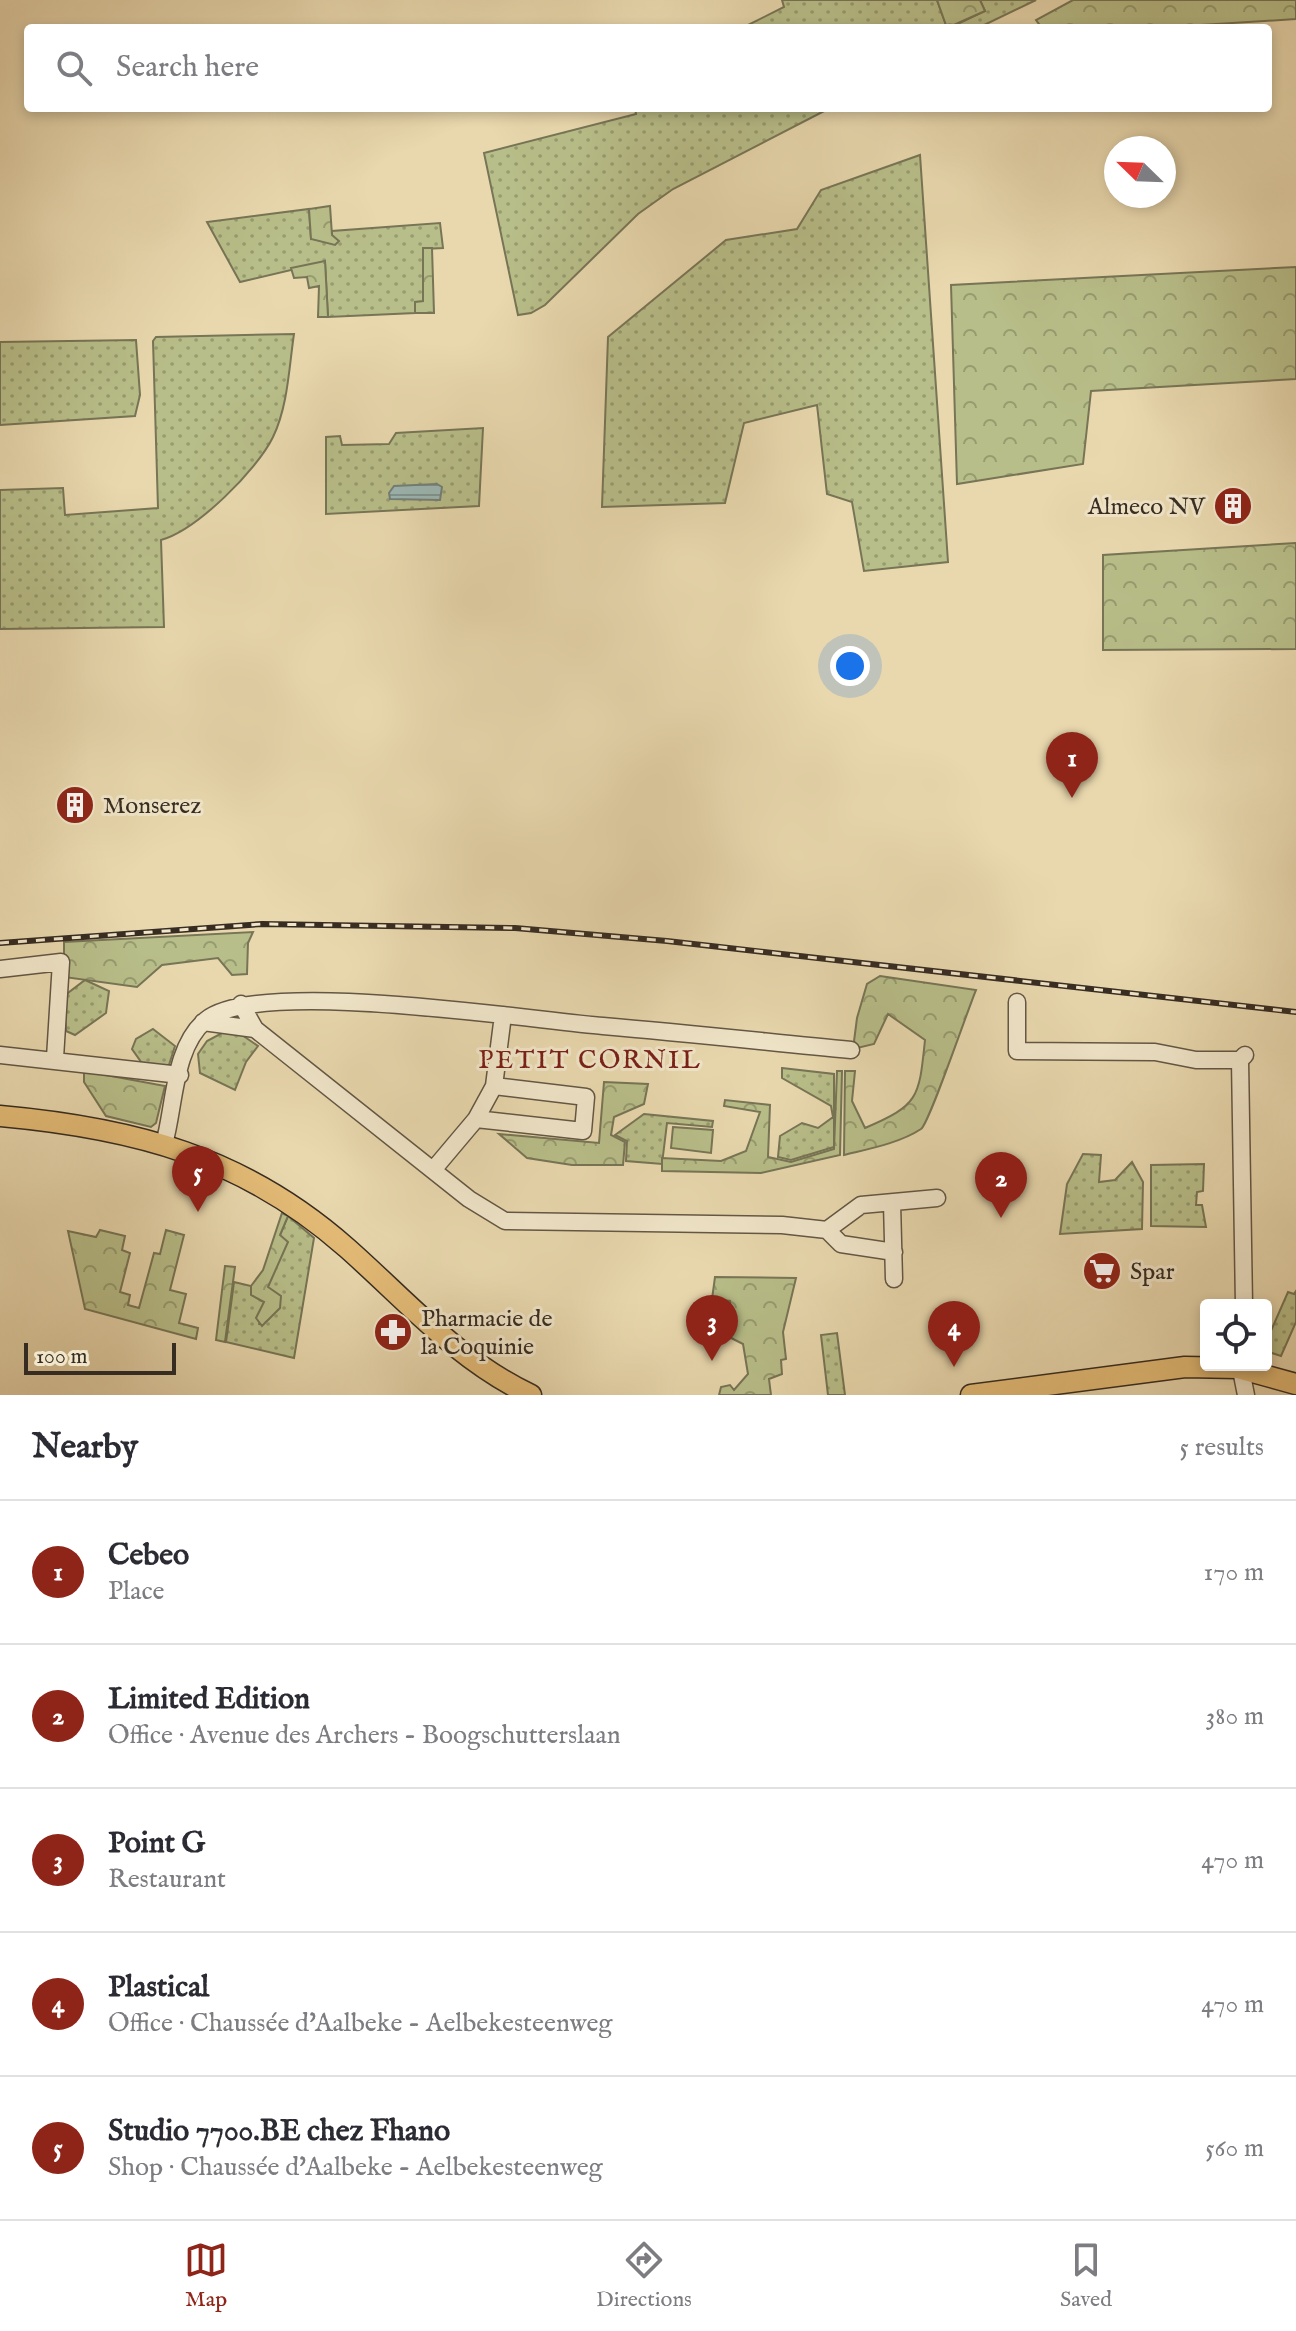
<!DOCTYPE html>
<html lang="en">
<head>
<meta charset="utf-8">
<style>
	body { margin:0; font-family:"IM FELL English",serif; background:#f2f2f3; color:#2b2b33 }
	.controls { position:absolute; right:24px; bottom:24px; display:grid; overflow:hidden; border-radius:8px; box-shadow:0 4px 12px #0003 }
	.controls button { width:72px; height:72px; display:grid; place-items:center; padding:0; border:0; border-bottom:2px solid #e1e1e2; background:#fff; color:#2b2b33; font:40px sans-serif }
	.compass { position:absolute; left:1104px; top:136px; width:72px; height:72px; border-radius:50%; background:#fff; box-shadow:0 4px 12px #0003; rotate:293deg }
	.scale { position:absolute; left:24px; bottom:20px; width:152px; box-sizing:border-box; padding-left:8px; border:4px solid #362c22; border-top:0; font-size:22px; line-height:28px; white-space:nowrap; color:#362c22; -webkit-text-stroke:6px #f1e6ca; paint-order:stroke }
	.you { position:absolute; left:850px; top:666px; width:28px; height:28px; margin:-20px; border:6px solid #fff; border-radius:50%; background:#1a73e8; box-shadow:0 0 0 12px #1a73e833 }
	.badge { display:grid; place-items:center; width:52px; height:52px; border-radius:50%; background:#8f2418; color:#fff; font-size:26px; font-weight:700 }
	.pin { position:absolute; translate:-50% -66px; filter:drop-shadow(0 2px 4px #0008) }
	.pin::after { content:''; position:absolute; top:42px; width:28px; height:24px; background:inherit; clip-path:polygon(0 0,100% 0,50% 100%) }
	.list { margin:0; padding:0; list-style:none }
	h2 { display:flex; justify-content:space-between; align-items:center; height:104px; margin:0; padding:0 32px; font-size:34px }
	h2 small { font-size:26px; font-weight:400; color:#7c7c81 }
	.list li { display:grid; grid-template-columns:52px 1fr auto; gap:24px; align-items:center; box-sizing:border-box; height:144px; padding:0 32px; border-top:2px solid #e1e1e2 }
	.list b { display:block; font-size:30px; white-space:nowrap }
	.list p { margin:0; font-size:26px; white-space:nowrap; color:#7c7c81 }
	.list em { font-size:26px; font-style:normal; color:#7c7c81 }
	.icon { flex:none; width:44px; height:44px; fill:none; stroke:currentColor; stroke-width:2; stroke-linecap:round; stroke-linejoin:round }
	.map { position:relative; flex:none; width:1296px; height:1395px; overflow:hidden }
	.search { position:absolute; background:#fff; box-shadow:0 4px 12px #0003; left:24px; right:24px; top:24px; height:88px; display:flex; align-items:center; gap:20px; box-sizing:border-box; padding:0 28px; border-radius:8px; color:#7c7c81; font-size:30px }
	.sheet { height:824px; background:#fff }
	nav { display:flex; justify-content:space-around; align-items:center; box-sizing:border-box; height:112px; border-top:2px solid #e1e1e2; background:#fff; font-size:22px; color:#7c7c81 }
	nav a { display:grid; justify-items:center; gap:4px }
	nav .on { color:#8f2418 }
	.map>svg:first-child { display:block }
	.grass { fill:url(#grass-dots); stroke:#777556; stroke-width:2 }
	.forest { fill:url(#forest-crowns); stroke:#777556; stroke-width:2 }
	.garden { fill:#b8be89; stroke:#777556; stroke-width:2 }
	.water { fill:url(#water-rules); stroke:#73807a; stroke-width:2 }
	.lines { fill:none; stroke-linecap:round; stroke-linejoin:round }
	.minor-casing { stroke:#635745; stroke-width:19 }
	.major-casing { stroke:#362c22; stroke-width:23 }
	.minor { stroke:#f1e6ca; stroke-width:16 }
	.major { stroke:#e4bc77; stroke-width:20 }
	.rail-casing { stroke:#362c22; stroke-width:6 }
	.rail { stroke:#f1e6ca; stroke-width:3; stroke-dasharray:9; stroke-linecap:butt }
	.labels { text-anchor:middle; stroke-width:6; stroke-linejoin:round; paint-order:stroke }
	.poi-label { font-size:24px; fill:#362c22; stroke:#f1e6ca; text-anchor:start }
	.neighbourhood-label { font-size:26px; letter-spacing:2px; fill:#7a1f14; stroke:#f1e6ca }
</style>
</head>
<body>
<div class="map">
<svg width="1296" height="1395" viewBox="0 0 1296 1395">
	<defs>
		<pattern id="grass-dots" width="8" height="8" patternUnits="userSpaceOnUse" patternTransform="scale(2)"><rect width="8" height="8" fill="#b8be89"/><path d="M2 2h.1M6 6h.1" fill="none" stroke="#969b70" stroke-width="1.8" stroke-linecap="round"/></pattern>
		<pattern id="forest-crowns" width="20" height="18" patternUnits="userSpaceOnUse" patternTransform="scale(2)"><rect width="20" height="18" fill="#b8be89"/><path d="M2 6a3 3 0 1 1 6 0M12 15a3 3 0 1 1 6 0" fill="none" stroke="#969b70"/></pattern>
		<pattern id="water-rules" width="6" height="5" patternUnits="userSpaceOnUse" patternTransform="scale(2)"><rect width="6" height="5" fill="#9cb8b5"/><path d="M0 2.5h6" fill="none" stroke="#809693"/></pattern>
	</defs>
	<rect width="100%" height="100%" fill="#e9d8ae"/>
	<filter id="stains"><feTurbulence type="fractalNoise" baseFrequency=".0025" numOctaves="4"/><feColorMatrix values="0 0 0 0 .2 0 0 0 0 .09 0 0 0 0 .02 0 0 0 .5 -.17"/></filter>
	<radialGradient id="worn" r=".72"><stop offset=".6" stop-color="#630" stop-opacity="0"/><stop offset="1" stop-color="#630" stop-opacity=".3"/></radialGradient>
	<path class="grass" d="M 782,0 L 937,0 L 947,28 L 742,28 L 784,7 Z
		M 980,0 L 1036,0 L 978,28 L 949,28 L 985,11 Z
		M 635,108 L 830,108 L 673,189 L 638,214 L 545,305 L 531,313 L 518,315 L 484,153 L 636,114 Z
		M 920,155 L 948,562 L 864,571 L 852,502 L 827,494 L 817,405 L 744,423 L 725,503 L 602,507 L 608,337 L 726,240 L 797,229 L 821,190 Z
		M 309,209 L 311,239 L 332,235 L 332,231 L 440,223 L 443,248 L 423,249 L 423,302 L 415,302 L 415,313 L 328,317 L 325,262 L 240,282 L 207,222 Z
		M 294,334 C 289,367 288,406 273,437 C 257,470 197,530 161,540 L 164,627 L 0,629 L 0,490 L 63,488 L 65,515 L 158,508 L 153,341 L 156,337 Z
		M 136,340 L 140,395 L 135,416 L 0,425 L 0,342 Z
		M 483,428 L 479,506 L 326,514 L 326,437 L 340,436 L 342,445 L 389,444 L 396,433 Z
		M 85,980 L 109,991 L 106,1013 L 75,1035 L 66,1031 L 64,996 Z
		M 153,1029 L 175,1046 L 168,1068 L 144,1066 L 132,1049 L 136,1039 Z
		M 222,1033 L 239,1033 L 258,1046 L 246,1062 L 235,1090 L 200,1073 L 198,1054 L 207,1041 Z
		M 782,1068 L 834,1074 L 834,1147 L 791,1160 L 778,1157 L 780,1136 L 802,1123 L 818,1128 L 833,1117 L 831,1106 L 782,1078 Z
		M 644,1114 L 713,1121 L 712,1127 L 667,1123 L 662,1164 L 626,1161 L 627,1141 L 615,1135 Z
		M 1083,1154 L 1101,1155 L 1099,1182 L 1115,1180 L 1132,1162 L 1143,1182 L 1142,1229 L 1060,1234 L 1067,1184 Z
		M 1204,1164 L 1203,1191 L 1197,1192 L 1196,1205 L 1202,1205 L 1206,1227 L 1151,1226 L 1151,1165 Z
		M 288,1216 L 314,1238 L 294,1358 L 226,1342 L 234,1282 L 251,1286 L 252,1295 L 264,1302 L 259,1325 L 280,1235 Z
		M 1296,1291 L 1296,1322 L 1281,1356 L 1266,1351 L 1266,1342 L 1288,1292 L 1294,1294 Z
		M 837,1333 L 845,1395 L 828,1395 L 821,1335 Z"/>
	<path class="forest" d="M 937,0 L 980,0 L 985,11 L 947,28 Z
		M 1073,0 L 1296,0 L 1296,19 L 1153,28 L 1042,28 L 1036,20 Z
		M 330,206 L 332,235 L 339,241 L 335,245 L 311,239 L 309,209 Z
		M 423,248 L 432,248 L 434,313 L 415,313 L 415,302 L 423,301 Z
		M 325,261 L 328,317 L 318,317 L 319,286 L 309,288 L 307,277 L 294,278 L 291,268 Z
		M 1296,267 L 1296,379 L 1091,391 L 1083,464 L 957,484 L 951,285 Z
		M 1296,543 L 1296,649 L 1103,650 L 1103,555 Z
		M 253,932 L 248,943 L 247,974 L 232,975 L 218,958 L 162,965 L 137,987 L 64,977 L 64,942 Z
		M 880,976 L 976,990 C 968,1009 929,1124 921,1129 C 900,1143 868,1149 844,1155 L 845,1071 L 855,1071 L 852,1101 L 865,1128 C 919,1105 919,1098 925,1040 L 888,1014 L 874,1044 L 853,1049 L 857,1018 L 867,984 Z
		M 84,1071 L 165,1086 L 156,1123 L 151,1127 L 106,1116 L 84,1082 Z
		M 837,1071 L 842,1071 L 840,1155 L 761,1173 L 662,1171 L 662,1158 L 721,1161 L 746,1151 L 760,1112 L 724,1106 L 725,1100 L 770,1105 L 768,1157 L 791,1162 L 834,1149 Z
		M 604,1082 L 648,1084 L 644,1104 L 614,1117 L 611,1135 L 625,1142 L 623,1165 L 572,1165 L 527,1158 L 499,1134 L 599,1143 Z
		M 282,1213 L 288,1216 L 280,1235 L 288,1242 L 268,1287 L 281,1296 L 280,1308 L 262,1326 L 256,1318 L 264,1302 L 251,1295 L 251,1286 L 263,1270 Z
		M 100,1230 L 125,1236 L 122,1250 L 130,1253 L 120,1292 L 130,1295 L 128,1305 L 139,1308 L 154,1253 L 160,1254 L 166,1230 L 184,1235 L 170,1290 L 186,1294 L 179,1323 L 198,1328 L 196,1339 L 85,1309 L 68,1231 L 96,1237 Z
		M 225,1266 L 235,1267 L 225,1342 L 216,1340 Z
		M 715,1277 L 796,1278 L 783,1332 L 786,1359 L 781,1360 L 782,1374 L 769,1379 L 771,1395 L 719,1395 L 721,1387 L 730,1385 L 734,1390 L 748,1374 L 743,1344 L 725,1335 L 730,1301 L 712,1299 Z"/>
	<path class="garden" d="M 673,1127 L 713,1130 L 711,1153 L 671,1148 Z"/>
	<path class="water" d="M 437,484 L 442,487 L 440,500 L 390,499 L 389,493 L 394,486 Z"/>
	<g class="lines">
		<defs>
			<path id="minor" d="M 0,969 L 61,962 L 55,1058
				M 1017,1002 L 1017,1051 L 1155,1052 L 1196,1060 L 1240,1060
				M 241,1004 L 255,1029 L 469,1199 L 505,1221 L 782,1225 L 827,1230 L 841,1244 L 894,1252
				M 203,1022 L 255,1029
				M 0,1055 L 180,1075
				M 494,1086 L 503,1015
				M 164,1144 C 175,1106 173,1047 206,1020 C 258,977 528,1020 603,1026 C 685,1033 768,1042 851,1050
				M 433,1170 L 476,1119 L 583,1131 L 586,1097 L 494,1086 L 476,1119
				M 892,1203 L 894,1279
				M 827,1230 L 861,1205 L 937,1198
				M 1244,1305 L 1240,1060 L 1245,1055
				M 1240,1365 L 1246,1395"/>
			<path id="major" d="M 0,1116 C 133,1128 243,1156 347,1248 C 407,1301 457,1360 531,1395
				M 971,1395 L 1185,1367 L 1238,1368 L 1296,1384"/>
		</defs>
		<use href="#minor" class="minor-casing"/>
		<use href="#major" class="major-casing"/>
		<use href="#minor" class="minor"/>
		<use href="#major" class="major"/>
		<defs>
			<path id="rail" d="M 0,943 L 262,924 L 515,928 L 667,941 L 1296,1012"/>
		</defs>
		<use href="#rail" class="rail-casing"/>
		<use href="#rail" class="rail"/>
	</g>
	<defs>
		<symbol id="building-disc" viewBox="-11 -11 22 22"><circle r="9.5" fill="#8f2418" stroke="#f1e6ca"/><path d="M-4-6H4V6H1V3H-1V6H-4ZM-2.5-4.3h1.7v1.8h-1.7ZM.8-4.3h1.7v1.8H.8ZM-2.5-1h1.7V.8h-1.7ZM.8-1h1.7V.8H.8Z" fill="#fff"/></symbol>
		<symbol id="supermarket-disc" viewBox="-11 -11 22 22"><circle r="9.5" fill="#8f2418" stroke="#f1e6ca"/><path d="M-6-5.5h2.5l.6 2H6L4.5 2H-2.5L-4.4-4H-6ZM-1.5 3.2a1.3 1.3 0 1 0 .1 0ZM3 3.2a1.3 1.3 0 1 0 .1 0Z" fill="#fff"/></symbol>
		<symbol id="pharmacy-disc" viewBox="-11 -11 22 22"><circle r="9.5" fill="#8f2418" stroke="#f1e6ca"/><path d="M-2-6h4v4h4v4h-4v4h-4v-4h-4v-4h4Z" fill="#fff"/></symbol>
	</defs>
	<g fill-rule="evenodd">
		<use href="#building-disc" x="1211" y="484" width="44" height="44"/>
		<use href="#building-disc" x="53" y="783" width="44" height="44"/>
		<use href="#supermarket-disc" x="1080" y="1249" width="44" height="44"/>
		<use href="#pharmacy-disc" x="371" y="1310" width="44" height="44"/>
	</g>
	<g class="labels">
		<g class="poi-label">
			<text x="1205" y="514" text-anchor="end">Almeco NV</text>
			<text x="103" y="813">Monserez</text>
			<text x="1130" y="1279">Spar</text>
			<text x="421" y="1326">Pharmacie de<tspan x="421" dy="28">la Coquinie</tspan></text>
		</g>
		<g class="neighbourhood-label">
			<text x="590" y="1068">PETIT CORNIL</text>
		</g>
	</g>
	<rect width="100%" height="100%" filter="url(#stains)"/>
	<rect width="100%" height="100%" fill="url(#worn)"/>
</svg>
<div class="controls">
<button><svg class="icon" aria-label="locate" viewBox="0 0 24 24"><circle cx="12" cy="12" r="6"/><path d="M12 2v4M12 18v4M2 12h4M18 12h4"/></svg></button>
</div>
<svg class="compass" viewBox="-18 -18 36 36"><path d="M0-13l5 13h-10z" fill="#e53935"/><path d="M0 13l5-13h-10z" fill="#7c7c81"/></svg>
<div class="scale">100 m</div>
<div class="you"></div>
<div class="pin badge" style="left:1072px;top:798px">1</div>
<div class="pin badge" style="left:1001px;top:1218px">2</div>
<div class="pin badge" style="left:712px;top:1361px">3</div>
<div class="pin badge" style="left:954px;top:1367px">4</div>
<div class="pin badge" style="left:198px;top:1212px">5</div>
<div class="search"><svg class="icon" aria-label="search" viewBox="0 0 24 24"><circle cx="10" cy="10" r="6"/><path d="M15 15l6 6"/></svg>Search here</div>
</div>
<section class="sheet">
<h2>Nearby<small>5 results</small></h2>
<ul class="list">
<li><span class="badge">1</span><div><b>Cebeo</b><p>Place</p></div><em>170 m</em></li>
<li><span class="badge">2</span><div><b>Limited Edition</b><p>Office · Avenue des Archers - Boogschutterslaan</p></div><em>380 m</em></li>
<li><span class="badge">3</span><div><b>Point G</b><p>Restaurant</p></div><em>470 m</em></li>
<li><span class="badge">4</span><div><b>Plastical</b><p>Office · Chaussée d'Aalbeke - Aelbekesteenweg</p></div><em>470 m</em></li>
<li><span class="badge">5</span><div><b>Studio 7700.BE chez Fhano</b><p>Shop · Chaussée d'Aalbeke - Aelbekesteenweg</p></div><em>560 m</em></li>
</ul>
</section>
<nav>
<a class="on"><svg class="icon" aria-label="map" viewBox="0 0 24 24"><path d="M3 6l6-2 6 2 6-2v14l-6 2-6-2-6 2zM9 4v14M15 6v14"/></svg>Map</a>
<a><svg class="icon" aria-label="directions" viewBox="0 0 24 24"><path d="M12 3l9 9-9 9-9-9zM9 14v-3h6M13 9l2 2-2 2"/></svg>Directions</a>
<a><svg class="icon" aria-label="saved" viewBox="0 0 24 24"><path d="M7 4h10v16l-5-4-5 4z"/></svg>Saved</a>
</nav>
</body>
</html>
